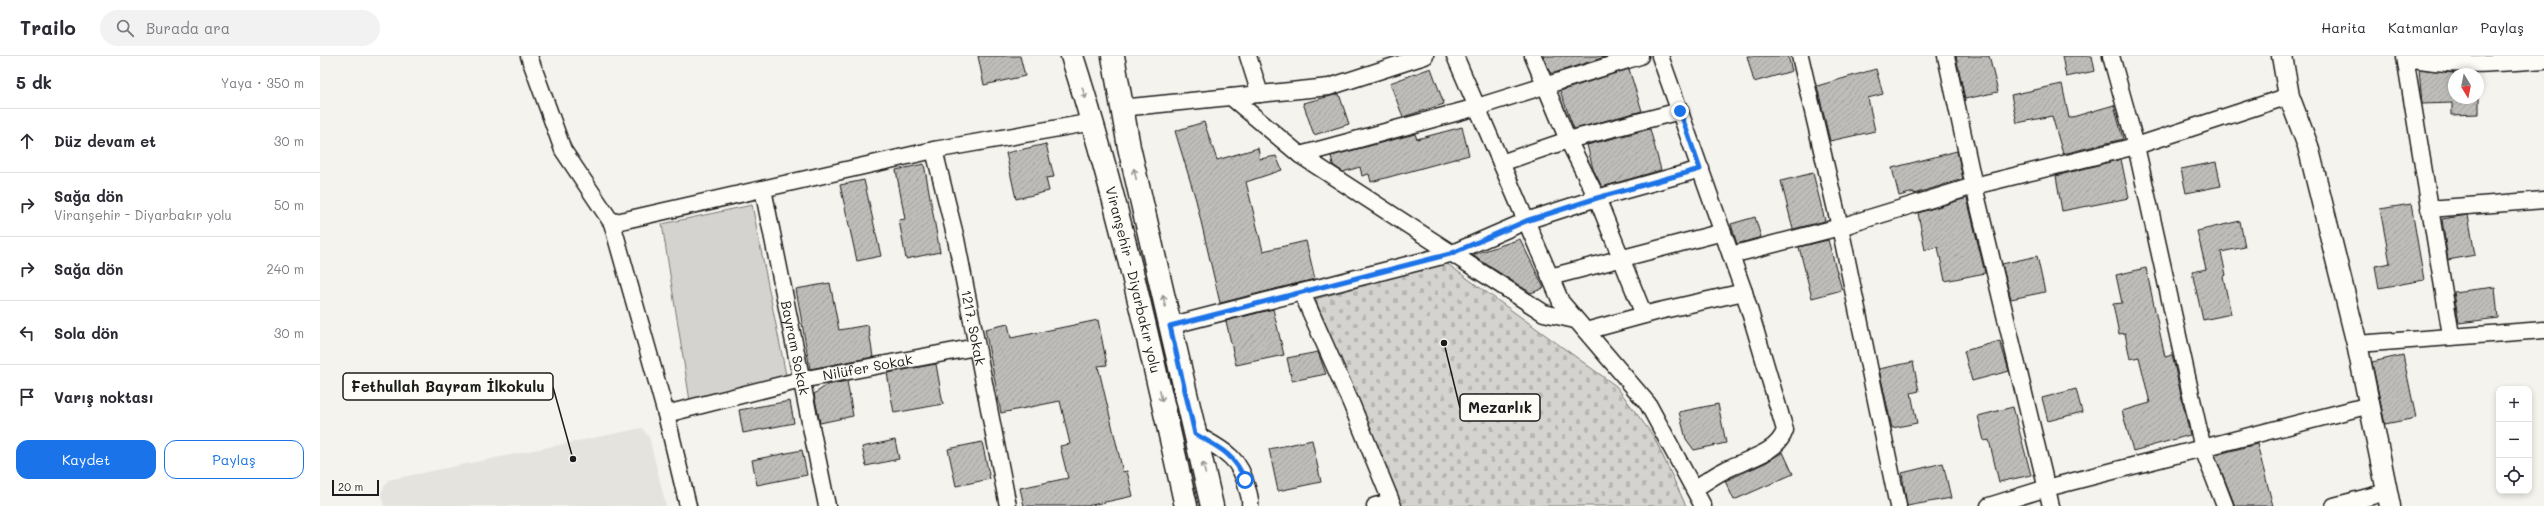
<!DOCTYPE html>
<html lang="tr">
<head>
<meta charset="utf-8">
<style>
	body { margin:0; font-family:Mali,sans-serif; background:#f2f2f3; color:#2b2b33 }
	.controls { position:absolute; right:12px; bottom:12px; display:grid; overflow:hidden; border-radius:8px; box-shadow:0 2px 6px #0003 }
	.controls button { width:36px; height:36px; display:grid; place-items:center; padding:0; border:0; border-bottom:1px solid #e1e1e2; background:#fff; color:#2b2b33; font:20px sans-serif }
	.compass { position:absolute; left:2128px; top:12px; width:36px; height:36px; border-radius:50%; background:#fff; box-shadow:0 2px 6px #0003; rotate:170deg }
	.scale { position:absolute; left:12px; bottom:10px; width:47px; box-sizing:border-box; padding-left:4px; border:2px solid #1c1c1c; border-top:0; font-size:11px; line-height:14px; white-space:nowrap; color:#1c1c1c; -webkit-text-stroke:3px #fdfcf7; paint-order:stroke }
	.stop { position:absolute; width:12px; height:12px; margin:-9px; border:3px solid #1a73e8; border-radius:50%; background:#fff }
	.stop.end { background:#1a73e8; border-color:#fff; box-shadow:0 1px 4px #0008 }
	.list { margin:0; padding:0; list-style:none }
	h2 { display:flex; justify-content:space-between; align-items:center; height:52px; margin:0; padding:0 16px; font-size:17px }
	h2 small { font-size:13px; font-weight:400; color:#7c7c81 }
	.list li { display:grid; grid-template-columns:26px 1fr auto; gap:12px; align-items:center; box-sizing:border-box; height:64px; padding:0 16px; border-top:1px solid #e1e1e2 }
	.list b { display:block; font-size:15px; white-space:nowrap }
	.list p { margin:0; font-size:13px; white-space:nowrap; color:#7c7c81 }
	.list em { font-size:13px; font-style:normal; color:#7c7c81 }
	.actions { display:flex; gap:8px; padding:12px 16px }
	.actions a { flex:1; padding:9px 0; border:1px solid #1a73e8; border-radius:12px; text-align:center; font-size:14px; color:#1a73e8 }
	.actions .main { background:#1a73e8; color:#fff }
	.icon { flex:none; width:22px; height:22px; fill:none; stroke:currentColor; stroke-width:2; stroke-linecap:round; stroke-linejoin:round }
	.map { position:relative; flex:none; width:2224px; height:450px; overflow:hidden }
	header { display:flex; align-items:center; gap:24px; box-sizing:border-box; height:56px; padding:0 20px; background:#fff; border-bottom:1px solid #e1e1e2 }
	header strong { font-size:19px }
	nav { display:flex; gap:22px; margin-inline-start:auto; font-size:14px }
	.search { width:280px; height:36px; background:#f2f2f3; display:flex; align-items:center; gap:10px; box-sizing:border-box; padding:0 14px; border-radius:22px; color:#7c7c81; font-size:15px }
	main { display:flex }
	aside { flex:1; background:#fff }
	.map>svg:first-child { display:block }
	.built { fill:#e4e3de }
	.cemetery { fill:url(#cemetery-stones); stroke:#787876 }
	.green { fill:#d4d3cf; stroke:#787876 }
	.building { fill:url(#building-hatch); stroke:#1c1c1c }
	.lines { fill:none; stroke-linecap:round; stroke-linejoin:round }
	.minor-casing { stroke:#1c1c1c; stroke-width:19 }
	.tertiary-casing { stroke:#1c1c1c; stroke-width:23 }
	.secondary-casing { stroke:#1c1c1c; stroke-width:25 }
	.minor { stroke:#fdfcf7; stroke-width:16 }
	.tertiary { stroke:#fdfcf7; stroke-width:20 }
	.secondary { stroke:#fdfcf7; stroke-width:22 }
	.oneway { stroke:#989794 }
	.route { stroke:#1a73e8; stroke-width:5 }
	.labels { text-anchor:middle; stroke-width:3; stroke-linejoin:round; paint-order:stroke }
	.street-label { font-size:14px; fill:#1c1c1c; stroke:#fdfcf7 }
	.leader { fill:none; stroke:#1c1c1c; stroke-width:1.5 }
	.callout-dot { fill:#1c1c1c; stroke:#fdfcf7; stroke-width:1.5 }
	.callout { fill:#fdfcf7; stroke:#1c1c1c; stroke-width:1.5 }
	.callout-label { font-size:15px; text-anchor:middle; font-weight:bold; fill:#1c1c1c }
</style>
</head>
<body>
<header>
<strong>Trailo</strong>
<div class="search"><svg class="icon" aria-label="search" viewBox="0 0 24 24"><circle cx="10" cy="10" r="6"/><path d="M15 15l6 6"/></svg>Burada ara</div>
<nav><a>Harita</a><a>Katmanlar</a><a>Paylaş</a></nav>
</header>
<main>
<aside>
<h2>5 dk<small>Yaya · 350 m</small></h2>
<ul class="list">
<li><svg class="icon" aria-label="ahead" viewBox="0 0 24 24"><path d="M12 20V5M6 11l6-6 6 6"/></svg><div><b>Düz devam et</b></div><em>30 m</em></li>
<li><svg class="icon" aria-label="right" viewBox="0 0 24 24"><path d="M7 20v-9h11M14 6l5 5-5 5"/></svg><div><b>Sağa dön</b><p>Viranşehir - Diyarbakır yolu</p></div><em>50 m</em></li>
<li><svg class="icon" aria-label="right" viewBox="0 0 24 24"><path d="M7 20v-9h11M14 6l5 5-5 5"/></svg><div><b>Sağa dön</b></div><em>240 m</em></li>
<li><svg class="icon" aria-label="left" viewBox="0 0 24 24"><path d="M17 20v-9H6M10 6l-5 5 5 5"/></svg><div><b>Sola dön</b></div><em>30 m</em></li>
<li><svg class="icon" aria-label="arrive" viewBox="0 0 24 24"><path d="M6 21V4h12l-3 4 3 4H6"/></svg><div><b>Varış noktası</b></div></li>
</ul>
<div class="actions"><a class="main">Kaydet</a><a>Paylaş</a></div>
</aside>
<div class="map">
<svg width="2224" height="450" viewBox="0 0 2224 450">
	<defs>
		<pattern id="cemetery-stones" width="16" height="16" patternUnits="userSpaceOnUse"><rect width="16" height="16" fill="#d4d3cf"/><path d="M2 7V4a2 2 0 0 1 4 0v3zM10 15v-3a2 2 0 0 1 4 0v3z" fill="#b5b5b1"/></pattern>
		<pattern id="building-hatch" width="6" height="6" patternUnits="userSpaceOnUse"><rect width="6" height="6" fill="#bebdba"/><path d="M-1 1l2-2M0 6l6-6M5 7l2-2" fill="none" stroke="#a3a29f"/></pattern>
	</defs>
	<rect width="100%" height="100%" fill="#f4f3ee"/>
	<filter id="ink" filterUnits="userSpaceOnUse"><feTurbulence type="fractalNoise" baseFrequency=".025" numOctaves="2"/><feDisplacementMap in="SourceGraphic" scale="8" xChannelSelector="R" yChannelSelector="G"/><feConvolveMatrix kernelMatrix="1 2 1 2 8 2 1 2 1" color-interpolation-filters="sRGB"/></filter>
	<g filter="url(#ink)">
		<path class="built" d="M 322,372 L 329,381 L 346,450 L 64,450 L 61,437 L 68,424 Z"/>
		<path class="cemetery" d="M 1126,207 L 1296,330 L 1334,381 L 1366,450 L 1081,450 L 995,243 Z"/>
		<path class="green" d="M 432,149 L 467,324 L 370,345 L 342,168 Z"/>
		<path class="building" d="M 658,0 L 700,0 L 705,20 L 664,29 Z
			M 1223,0 L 1288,0 L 1234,17 L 1230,17 Z
			M 1427,0 L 1468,0 L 1472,15 L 1434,26 Z
			M 1636,0 L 1669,0 L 1678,36 L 1645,43 Z
			M 1742,0 L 1772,0 L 1775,15 L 1746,21 Z
			M 1111,12 L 1124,48 L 1083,61 L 1070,27 Z
			M 1309,13 L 1322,55 L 1254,73 L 1240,35 Z
			M 1556,13 L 1563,38 L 1548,42 L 1555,75 L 1510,85 L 1497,30 Z
			M 2099,13 L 2134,17 L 2134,42 L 2159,42 L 2159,58 L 2132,59 L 2132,47 L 2102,48 Z
			M 1742,28 L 1749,62 L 1794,49 L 1803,83 L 1743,98 L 1732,60 L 1697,67 L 1691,39 Z
			M 1019,38 L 1029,68 L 994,79 L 983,47 Z
			M 884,66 L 897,104 L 938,92 L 940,103 L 956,100 L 962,114 L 926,126 L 943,195 L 986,185 L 995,223 L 900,247 L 876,144 L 855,75 Z
			M 1142,71 L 1149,99 L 1051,126 L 1049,118 L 1042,120 L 1040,111 L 1023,116 L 1013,109 L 1011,100 L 1095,78 L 1097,83 Z
			M 1330,73 L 1341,114 L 1282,131 L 1273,113 L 1267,89 Z
			M 726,88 L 734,121 L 726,122 L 729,135 L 696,143 L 686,97 Z
			M 1637,95 L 1643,123 L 1594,138 L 1594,136 L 1579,140 L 1572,112 Z
			M 1801,103 L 1809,142 L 1742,155 L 1736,120 Z
			M 1896,106 L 1901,130 L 1866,137 L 1861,113 Z
			M 604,108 L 620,196 L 586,203 L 579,164 L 585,163 L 576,114 Z
			M 1493,117 L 1505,165 L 1473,173 L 1461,125 Z
			M 544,124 L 561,200 L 537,205 L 520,129 Z
			M 1647,142 L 1665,217 L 1625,225 L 1618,191 L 1605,194 L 1598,157 Z
			M 2091,148 L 2104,224 L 2059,232 L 2055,210 L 2070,207 L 2060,153 Z
			M 2148,159 L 2155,199 L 2128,204 L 2122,163 Z
			M 1435,161 L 1441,181 L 1417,188 L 1411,168 Z
			M 1920,165 L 1925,191 L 1901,196 L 1906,219 L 1903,220 L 1911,258 L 1883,264 L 1872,216 L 1886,213 L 1877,175 Z
			M 1200,183 L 1224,232 L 1211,237 L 1152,199 Z
			M 1508,184 L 1522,234 L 1492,242 L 1479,191 Z
			M 1717,200 L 1725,236 L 1691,243 L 1682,208 Z
			M 1826,212 L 1845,301 L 1852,299 L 1870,379 L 1813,395 L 1802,355 L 1830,347 L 1819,301 L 1810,303 L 1805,277 L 1799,278 L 1793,248 L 1802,247 L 1796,219 Z
			M 510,227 L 519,274 L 548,269 L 553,301 L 490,313 L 476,233 Z
			M 2175,231 L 2178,262 L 2139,267 L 2134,236 Z
			M 953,253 L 964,299 L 916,309 L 906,265 Z
			M 778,264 L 787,309 L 778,310 L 803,416 L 807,415 L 813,440 L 767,450 L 704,450 L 700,432 L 748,422 L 740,390 L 750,388 L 740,345 L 681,357 L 665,273 L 688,268 L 691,282 Z
			M 1680,285 L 1689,315 L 1652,325 L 1644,295 Z
			M 998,296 L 1006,318 L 972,325 L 967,302 Z
			M 2083,299 L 2096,362 L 2065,368 L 2052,306 Z
			M 1593,306 L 1599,335 L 1591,337 L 1597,367 L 1572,372 L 1559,313 Z
			M 616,308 L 623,348 L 574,357 L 567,317 Z
			M 527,325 L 533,360 L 500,367 L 494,338 L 507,329 Z
			M 1756,333 L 1762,356 L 1728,365 L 1722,342 Z
			M 470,345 L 474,367 L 423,377 L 419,354 Z
			M 1398,348 L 1406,387 L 1374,394 L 1366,383 L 1359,356 Z
			M 1693,351 L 1711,419 L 1679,426 L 1669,384 L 1664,385 L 1658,360 Z
			M 575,384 L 579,403 L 546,410 L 542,391 Z
			M 992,384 L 1001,426 L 958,435 L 949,393 Z
			M 662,386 L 670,423 L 636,430 L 628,393 Z
			M 1937,388 L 1953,450 L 1915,450 L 1895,399 Z
			M 482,394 L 487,419 L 437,429 L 432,404 Z
			M 1463,396 L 1473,418 L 1414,444 L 1405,425 L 1445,407 Z
			M 1623,407 L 1631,442 L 1587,450 L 1582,417 Z"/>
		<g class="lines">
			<defs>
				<g id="minor">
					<path d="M 209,0 L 243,94 L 292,167 L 346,358 L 368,450"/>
					<path d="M 928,0 L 940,38"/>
					<path d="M 1135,0 L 1241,246 L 1328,348 L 1383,450"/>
					<path d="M 1213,0 L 1248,84 L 1277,142 L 1324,259"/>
					<path d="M 1340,0 L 1424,236 L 1465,374 C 1458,397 1427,403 1407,413 C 1396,418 1386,426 1375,432"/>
					<path d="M 1480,0 L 1520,171 L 1578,450"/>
					<path d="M 1626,0 L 1654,130 L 1731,450"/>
					<path d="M 1791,0 L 1816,90 L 1883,393 L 1905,450"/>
					<path d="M 911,41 L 980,99 L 1224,257 L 1255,264"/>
					<path d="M 801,52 L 1009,31 L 1105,0"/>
					<path id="s1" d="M 614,94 L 636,183 L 688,450"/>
					<path d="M 980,99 L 1157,51 L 1320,0"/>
					<path d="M 1181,107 L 1248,84 L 1360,55"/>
					<path id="s2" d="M 443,133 L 507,450"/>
					<path d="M 2109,153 L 2224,144"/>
					<path d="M 292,167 L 614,94 L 773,66"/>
					<path d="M 1411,199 L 1520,171 L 1654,130 L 1816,90 L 1969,40"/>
					<path d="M 1230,221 L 1403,176"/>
					<path d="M 982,237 L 1031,347 L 1073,450"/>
					<path d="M 849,270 L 1130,198 L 1206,165 L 1277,142 L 1381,113"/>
					<path d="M 1266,275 L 1339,255 L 1424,236"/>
					<path d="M 2131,279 L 2085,1 C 2130,12 2178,7 2224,4"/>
					<path d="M 2037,288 L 2224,274"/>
					<path id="s3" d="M 346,358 L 481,324 L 656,291"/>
					<path d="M 875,378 C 901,393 920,400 927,432 C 929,438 931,444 930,450"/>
					<path d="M 1055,450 L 1071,446"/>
					<path d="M 1669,450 L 1727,432 L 2050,349"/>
					<path d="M 2014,450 L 2067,436"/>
				</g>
				<path id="tertiary" d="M 1962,0 L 1969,40 L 1988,90 L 2037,288 L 2070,450"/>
				<g id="secondary">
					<path id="s4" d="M 752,0 C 799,147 832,299 866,450"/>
					<path d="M 793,0 L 809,91 L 892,450"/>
				</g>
			</defs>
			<use href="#minor" class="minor-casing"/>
			<use href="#tertiary" class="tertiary-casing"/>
			<use href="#secondary" class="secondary-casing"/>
			<use href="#minor" class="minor"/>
			<use href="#tertiary" class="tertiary"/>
			<use href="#secondary" class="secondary"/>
		</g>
		<defs><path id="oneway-shaft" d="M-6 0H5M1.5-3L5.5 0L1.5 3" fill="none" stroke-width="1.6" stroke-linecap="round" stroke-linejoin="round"/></defs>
		<g class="oneway">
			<use href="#oneway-shaft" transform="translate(764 37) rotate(72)"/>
			<use href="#oneway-shaft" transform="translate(815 118) rotate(-103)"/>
			<use href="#oneway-shaft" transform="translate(844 245) rotate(-103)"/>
			<use href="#oneway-shaft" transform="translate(841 340) rotate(77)"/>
			<use href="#oneway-shaft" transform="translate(884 412) rotate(-103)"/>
		</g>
	</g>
	<g class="lines" filter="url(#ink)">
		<path class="route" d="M 925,424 C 915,398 898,391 875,378 L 850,270 L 1130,198 L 1206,165 L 1277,142 L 1380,113 L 1360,55"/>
	</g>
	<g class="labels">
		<g class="street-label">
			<text dy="5" stroke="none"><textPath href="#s4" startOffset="232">Viranşehir - Diyarbakır yolu</textPath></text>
			<text dy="5" stroke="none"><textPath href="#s1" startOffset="182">1217. Sokak</textPath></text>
			<text dy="5" stroke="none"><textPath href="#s2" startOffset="162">Bayram Sokak</textPath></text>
			<text dy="5" stroke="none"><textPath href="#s3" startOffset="207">Nilüfer Sokak</textPath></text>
		</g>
	</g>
	<path class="leader" d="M253 403L233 331M1124 287L1140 352"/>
	<g class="callout-dot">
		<circle cx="253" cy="403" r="4"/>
		<circle cx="1124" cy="287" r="4"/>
	</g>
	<g class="callout">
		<rect x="23" y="317" width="210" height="27" rx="4"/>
		<rect x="1140" y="338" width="80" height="27" rx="4"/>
	</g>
	<g class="callout-label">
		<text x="128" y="336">Fethullah Bayram İlkokulu</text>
		<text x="1180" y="357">Mezarlık</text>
	</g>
</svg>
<div class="controls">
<button>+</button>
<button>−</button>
<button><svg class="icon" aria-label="locate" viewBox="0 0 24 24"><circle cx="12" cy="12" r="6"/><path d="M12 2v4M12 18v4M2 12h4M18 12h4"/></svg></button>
</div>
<svg class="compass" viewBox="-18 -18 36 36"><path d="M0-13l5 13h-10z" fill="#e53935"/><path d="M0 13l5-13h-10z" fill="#7c7c81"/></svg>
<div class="scale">20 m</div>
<div class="stop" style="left:925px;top:424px"></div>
<div class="stop end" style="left:1360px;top:55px"></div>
</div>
</main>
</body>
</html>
